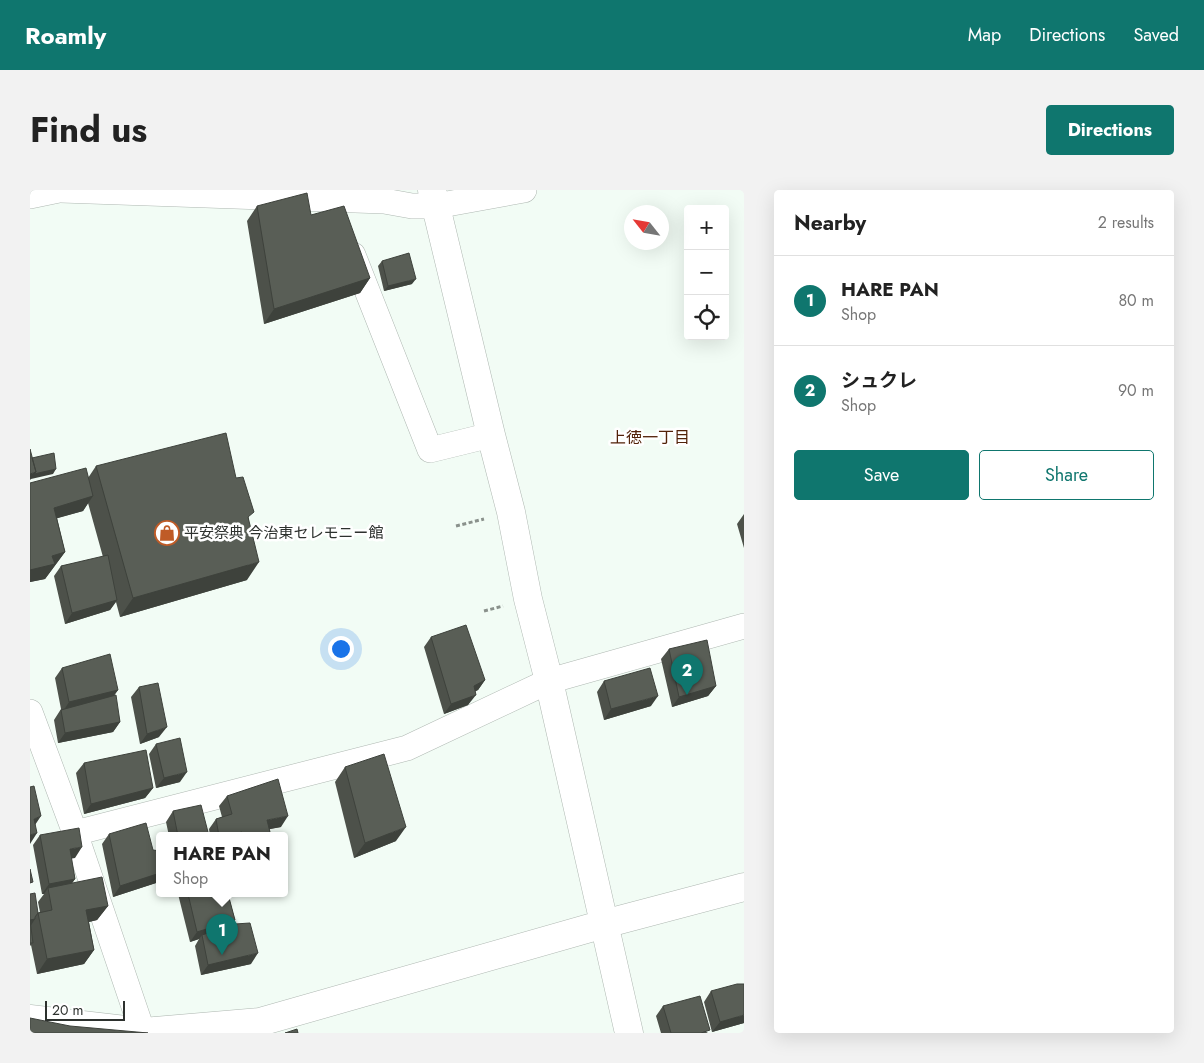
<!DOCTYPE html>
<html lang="en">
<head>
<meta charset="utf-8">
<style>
	body { margin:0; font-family:Jost,"Noto Sans JP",sans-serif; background:#f2f2f2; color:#222 }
	.controls { position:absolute; right:15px; top:15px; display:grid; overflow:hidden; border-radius:5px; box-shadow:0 5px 20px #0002 }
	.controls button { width:45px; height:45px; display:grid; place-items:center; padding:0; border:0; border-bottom:1px solid #e0e0e0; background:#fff; color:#222; font:25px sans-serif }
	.compass { position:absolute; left:594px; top:15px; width:45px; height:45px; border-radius:50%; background:#fff; box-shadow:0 5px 20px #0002; rotate:301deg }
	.scale { position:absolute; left:15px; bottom:12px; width:80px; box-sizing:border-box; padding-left:5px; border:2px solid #2d312e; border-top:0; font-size:14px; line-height:18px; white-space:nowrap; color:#2d312e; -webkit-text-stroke:4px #fff; paint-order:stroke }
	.you { position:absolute; left:310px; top:458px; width:18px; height:18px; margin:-12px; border:4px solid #fff; border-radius:50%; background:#1a73e8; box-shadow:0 0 0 8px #1a73e833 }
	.badge { display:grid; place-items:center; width:32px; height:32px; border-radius:50%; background:#0f766e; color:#fff; font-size:16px; font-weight:700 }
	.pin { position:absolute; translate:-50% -41px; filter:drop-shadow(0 1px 2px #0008) }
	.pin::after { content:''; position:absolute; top:26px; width:18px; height:15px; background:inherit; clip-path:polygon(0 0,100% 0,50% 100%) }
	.popup { position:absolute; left:126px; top:642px; width:132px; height:65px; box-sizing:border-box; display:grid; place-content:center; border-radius:5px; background:#fff; filter:drop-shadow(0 1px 4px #0005); font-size:16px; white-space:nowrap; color:#767676 }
	.popup b { font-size:19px; color:#222 }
	.popup::after { content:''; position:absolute; left:50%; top:100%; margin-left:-10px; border:10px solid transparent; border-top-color:#fff }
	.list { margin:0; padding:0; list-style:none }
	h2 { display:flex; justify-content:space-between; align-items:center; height:65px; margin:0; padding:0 20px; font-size:21px }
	h2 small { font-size:16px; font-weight:400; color:#767676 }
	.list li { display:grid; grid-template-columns:32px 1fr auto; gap:15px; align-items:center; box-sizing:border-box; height:90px; padding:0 20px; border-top:1px solid #e0e0e0 }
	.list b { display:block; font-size:19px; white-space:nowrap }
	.list p { margin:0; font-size:16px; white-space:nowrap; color:#767676 }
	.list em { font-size:16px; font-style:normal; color:#767676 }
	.actions { display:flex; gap:10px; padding:15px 20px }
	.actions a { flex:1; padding:11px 0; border:1px solid #0f766e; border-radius:5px; text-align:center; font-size:18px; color:#0f766e }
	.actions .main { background:#0f766e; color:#fff }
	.icon { flex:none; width:28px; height:28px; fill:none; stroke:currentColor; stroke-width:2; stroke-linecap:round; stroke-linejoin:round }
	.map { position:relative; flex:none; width:714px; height:843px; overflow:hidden; border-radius:5px }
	header { display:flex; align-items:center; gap:30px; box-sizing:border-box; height:70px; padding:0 25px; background:#0f766e; color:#fff }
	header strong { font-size:24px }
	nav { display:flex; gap:28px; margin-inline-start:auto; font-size:18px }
	.intro { display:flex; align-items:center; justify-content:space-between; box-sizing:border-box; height:120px; padding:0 30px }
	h1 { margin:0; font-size:35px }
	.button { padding:12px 22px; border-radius:5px; background:#0f766e; color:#fff; font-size:18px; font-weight:700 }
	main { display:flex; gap:30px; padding:0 30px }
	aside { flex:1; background:#fff; border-radius:5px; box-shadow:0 5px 20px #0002 }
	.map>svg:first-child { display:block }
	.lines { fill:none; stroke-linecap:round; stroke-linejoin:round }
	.minor-casing { stroke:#afb8b2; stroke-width:26 }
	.tertiary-casing { stroke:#afb8b2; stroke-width:29 }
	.path { stroke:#8a918c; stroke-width:3; stroke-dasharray:4 2.5; stroke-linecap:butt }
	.minor { stroke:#fff; stroke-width:25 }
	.tertiary { stroke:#fff; stroke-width:28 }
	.wall { fill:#4d514a }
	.shaded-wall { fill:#3e423c }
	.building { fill:#595e56; stroke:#3e423c }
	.labels { text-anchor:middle; stroke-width:5; stroke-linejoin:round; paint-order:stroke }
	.poi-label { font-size:15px; fill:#2d312e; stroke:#fff; text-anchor:start }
	.neighbourhood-label { font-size:16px; fill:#522209; stroke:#fff }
</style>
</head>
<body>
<header>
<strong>Roamly</strong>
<nav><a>Map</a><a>Directions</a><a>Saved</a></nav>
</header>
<div class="intro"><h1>Find us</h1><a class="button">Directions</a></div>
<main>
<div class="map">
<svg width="714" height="843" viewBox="0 0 714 843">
	<rect width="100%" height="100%" fill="#f2fcf5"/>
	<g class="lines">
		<defs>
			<path id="minor" d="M 31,0 L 354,11 L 382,16 L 406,16 L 494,0
				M 0,6 L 29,0
				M 323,65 L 400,260 L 461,245
				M 0,522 L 45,643 L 113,843
				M 45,643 L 377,558 L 519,491 L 714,436"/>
			<path id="tertiary" d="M 402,0 L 461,245 L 481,322 L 498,409 L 519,491 L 599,843
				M 0,829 L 113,842 L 230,832 L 574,734 L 714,697"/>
		</defs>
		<use href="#minor" class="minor-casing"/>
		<use href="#tertiary" class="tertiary-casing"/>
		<path class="path" d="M 426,336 L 454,329
			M 454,421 L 473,416"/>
		<use href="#minor" class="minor"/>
		<use href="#tertiary" class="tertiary"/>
	</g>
	<path class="wall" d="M 227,16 L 281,25 L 340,88 L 330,103 L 234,134 L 217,31 Z
		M 352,71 L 382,94 L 354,101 L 348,76 Z
		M 66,276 L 206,288 L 219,329 L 217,390 L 90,427 L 86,412 L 80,420 L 35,434 L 24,386 L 31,376 L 73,367 L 58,313 L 53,321 L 27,328 L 35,362 L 15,389 L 0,392 L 0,293 L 58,288 Z
		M 714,324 L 714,358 L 707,334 Z
		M 401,447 L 455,490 L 448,500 L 445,501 L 438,515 L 414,524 L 394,457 Z
		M 639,459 L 686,496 L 678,506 L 642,517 L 631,469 Z
		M 32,478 L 88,500 L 84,505 L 90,532 L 83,542 L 28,553 L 24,530 L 31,519 L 25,488 Z
		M 574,491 L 621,516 L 574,530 L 567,502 Z
		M 109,497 L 129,547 L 110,554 L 101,507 Z
		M 126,554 L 150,592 L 126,598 L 119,564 Z
		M 54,573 L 123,598 L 115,608 L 54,624 L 46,583 Z
		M 315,577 L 366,651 L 324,668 L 305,592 Z
		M 197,606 L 251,637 L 239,639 L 241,646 L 180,646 L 179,639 L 186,629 L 192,627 L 189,616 Z
		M 143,621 L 179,646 L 139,646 L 136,632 Z
		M 79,644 L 123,660 L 126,693 L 83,707 L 72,654 Z
		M 10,645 L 45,668 L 41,668 L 45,689 L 42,693 L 78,716 L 67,730 L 59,732 L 64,760 L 54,774 L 7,784 L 1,755 L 0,756 L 0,704 L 8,723 L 10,722 L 8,712 L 14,704 L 12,704 L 3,655 Z
		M 148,704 L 198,704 L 205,730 L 202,735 L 221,774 L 171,785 L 165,756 L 169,749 L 160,752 Z
		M 681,801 L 714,833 L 682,842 L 674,812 Z
		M 633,816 L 678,843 L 631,843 L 626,826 Z"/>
	<path class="shaded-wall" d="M 340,88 L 330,103 L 234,134 L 244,119 Z
		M 386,89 L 382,94 L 354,101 L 358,96 Z
		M 26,279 L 23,284 L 1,289 L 0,290 L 0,284 L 6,282 Z
		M 63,306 L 53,321 L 14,332 L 24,318 Z
		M 35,362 L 15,389 L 0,392 L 0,380 L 22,366 Z
		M 229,372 L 217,390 L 90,427 L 103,408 Z
		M 87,410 L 80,420 L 35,434 L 42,423 Z
		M 455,490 L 448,500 L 437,506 L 444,496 Z
		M 686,496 L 678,506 L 642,517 L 649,507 Z
		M 88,500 L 81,510 L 32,523 L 39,512 Z
		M 446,505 L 438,515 L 414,524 L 421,514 Z
		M 628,506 L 621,516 L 574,530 L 581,519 Z
		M 90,532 L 83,542 L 28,553 L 35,543 Z
		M 137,537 L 129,547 L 110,554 L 117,544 Z
		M 157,582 L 150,592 L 126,598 L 134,588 Z
		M 123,598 L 115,608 L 54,624 L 61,614 Z
		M 11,626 L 1,641 L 4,629 Z
		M 258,626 L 251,637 L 230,641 L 237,630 Z
		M 376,637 L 366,651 L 324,668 L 335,653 Z
		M 212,642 L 209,646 L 194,646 Z
		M 7,643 L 0,654 L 0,645 Z
		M 52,657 L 45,668 L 33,670 L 40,659 Z
		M 130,683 L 130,688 L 126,693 L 83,707 L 90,696 Z
		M 45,689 L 38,699 L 18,698 L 14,704 L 12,704 L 19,694 Z
		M 78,716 L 67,730 L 46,735 L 56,720 Z
		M 5,729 L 0,737 L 0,730 Z
		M 205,730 L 198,740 L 172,745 L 169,749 L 160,752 L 167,742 Z
		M 64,760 L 54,774 L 7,784 L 17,769 Z
		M 228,763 L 221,774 L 171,785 L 178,775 Z
		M 714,825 L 714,833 L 682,842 L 690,832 Z"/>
	<path class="building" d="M 277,3 L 281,25 L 314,16 L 340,88 L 244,119 L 227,16 Z
		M 379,63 L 386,89 L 358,96 L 352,71 Z
		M 196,243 L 206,288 L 213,287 L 224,322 L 218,327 L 229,372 L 103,408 L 66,276 Z
		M 0,259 L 6,282 L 0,284 Z
		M 24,263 L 26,279 L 4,284 L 6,282 L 2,268 Z
		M 56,278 L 63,306 L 24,318 L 35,362 L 22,366 L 25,374 L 0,380 L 0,293 Z
		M 78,365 L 87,410 L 42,423 L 31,376 Z
		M 436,435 L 455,490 L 444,496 L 446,505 L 421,514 L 401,447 Z
		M 677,450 L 686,496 L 649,507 L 639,459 Z
		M 80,464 L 88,500 L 39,512 L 32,478 Z
		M 620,478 L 628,506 L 581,519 L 574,491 Z
		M 128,493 L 137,537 L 117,544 L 109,497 Z
		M 86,505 L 90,532 L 35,543 L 31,520 Z
		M 150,548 L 157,582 L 134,588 L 126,554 Z
		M 116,560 L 123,598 L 61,614 L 54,573 Z
		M 354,564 L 376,637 L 335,653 L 315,577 Z
		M 248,589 L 258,626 L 237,630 L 241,646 L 213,646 L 212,642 L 194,646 L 189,646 L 186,629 L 202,624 L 197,606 Z
		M 4,596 L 11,626 L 4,629 L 7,643 L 0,645 L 0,597 Z
		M 171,615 L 179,646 L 148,646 L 143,621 Z
		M 116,633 L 123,660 L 130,661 L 130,683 L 90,696 L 79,644 Z
		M 49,638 L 52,657 L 40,659 L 45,689 L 19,694 L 10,645 Z
		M 0,679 L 3,692 L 0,693 Z
		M 72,687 L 78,716 L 56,720 L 64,760 L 17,769 L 8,723 L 22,720 L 18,698 Z
		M 5,703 L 8,723 L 5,727 L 5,729 L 0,730 L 3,753 L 0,753 L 0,704 Z
		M 158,704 L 198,704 L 205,730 L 167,742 Z
		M 220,733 L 228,763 L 178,775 L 172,745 L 205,734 Z
		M 707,794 L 714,794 L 714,825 L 690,832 L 681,801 Z
		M 670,806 L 680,840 L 671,843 L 641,843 L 633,816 Z
		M 0,828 L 40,836 L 118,843 L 0,843 Z
		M 267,839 L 268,843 L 255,843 Z"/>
	<defs>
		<symbol id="shop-ring" viewBox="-11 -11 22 22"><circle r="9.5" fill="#fff" stroke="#bf5b27" stroke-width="1.5"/><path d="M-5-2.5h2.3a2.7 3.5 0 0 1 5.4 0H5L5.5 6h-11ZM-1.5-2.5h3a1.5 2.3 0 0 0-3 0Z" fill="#bf5b27"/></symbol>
	</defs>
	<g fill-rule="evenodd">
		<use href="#shop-ring" x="123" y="329" width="28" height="28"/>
	</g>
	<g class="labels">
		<g class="poi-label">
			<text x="154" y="348">平安祭典 今治東セレモニー館</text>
		</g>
		<g class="neighbourhood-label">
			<text x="620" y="253">上徳一丁目</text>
		</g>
	</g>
</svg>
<div class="controls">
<button>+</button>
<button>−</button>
<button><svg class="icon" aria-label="locate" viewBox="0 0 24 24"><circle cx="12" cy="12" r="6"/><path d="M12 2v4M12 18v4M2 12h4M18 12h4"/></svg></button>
</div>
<svg class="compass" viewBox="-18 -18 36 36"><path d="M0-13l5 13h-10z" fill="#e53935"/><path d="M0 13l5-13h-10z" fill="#767676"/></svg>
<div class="scale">20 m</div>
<div class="you"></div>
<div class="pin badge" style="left:192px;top:765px">1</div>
<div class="popup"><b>HARE PAN</b>Shop</div>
<div class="pin badge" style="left:657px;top:505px">2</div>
</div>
<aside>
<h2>Nearby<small>2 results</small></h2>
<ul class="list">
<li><span class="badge">1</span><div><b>HARE PAN</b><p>Shop</p></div><em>80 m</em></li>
<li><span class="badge">2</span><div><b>シュクレ</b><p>Shop</p></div><em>90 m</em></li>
</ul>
<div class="actions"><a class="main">Save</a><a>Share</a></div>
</aside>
</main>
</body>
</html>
